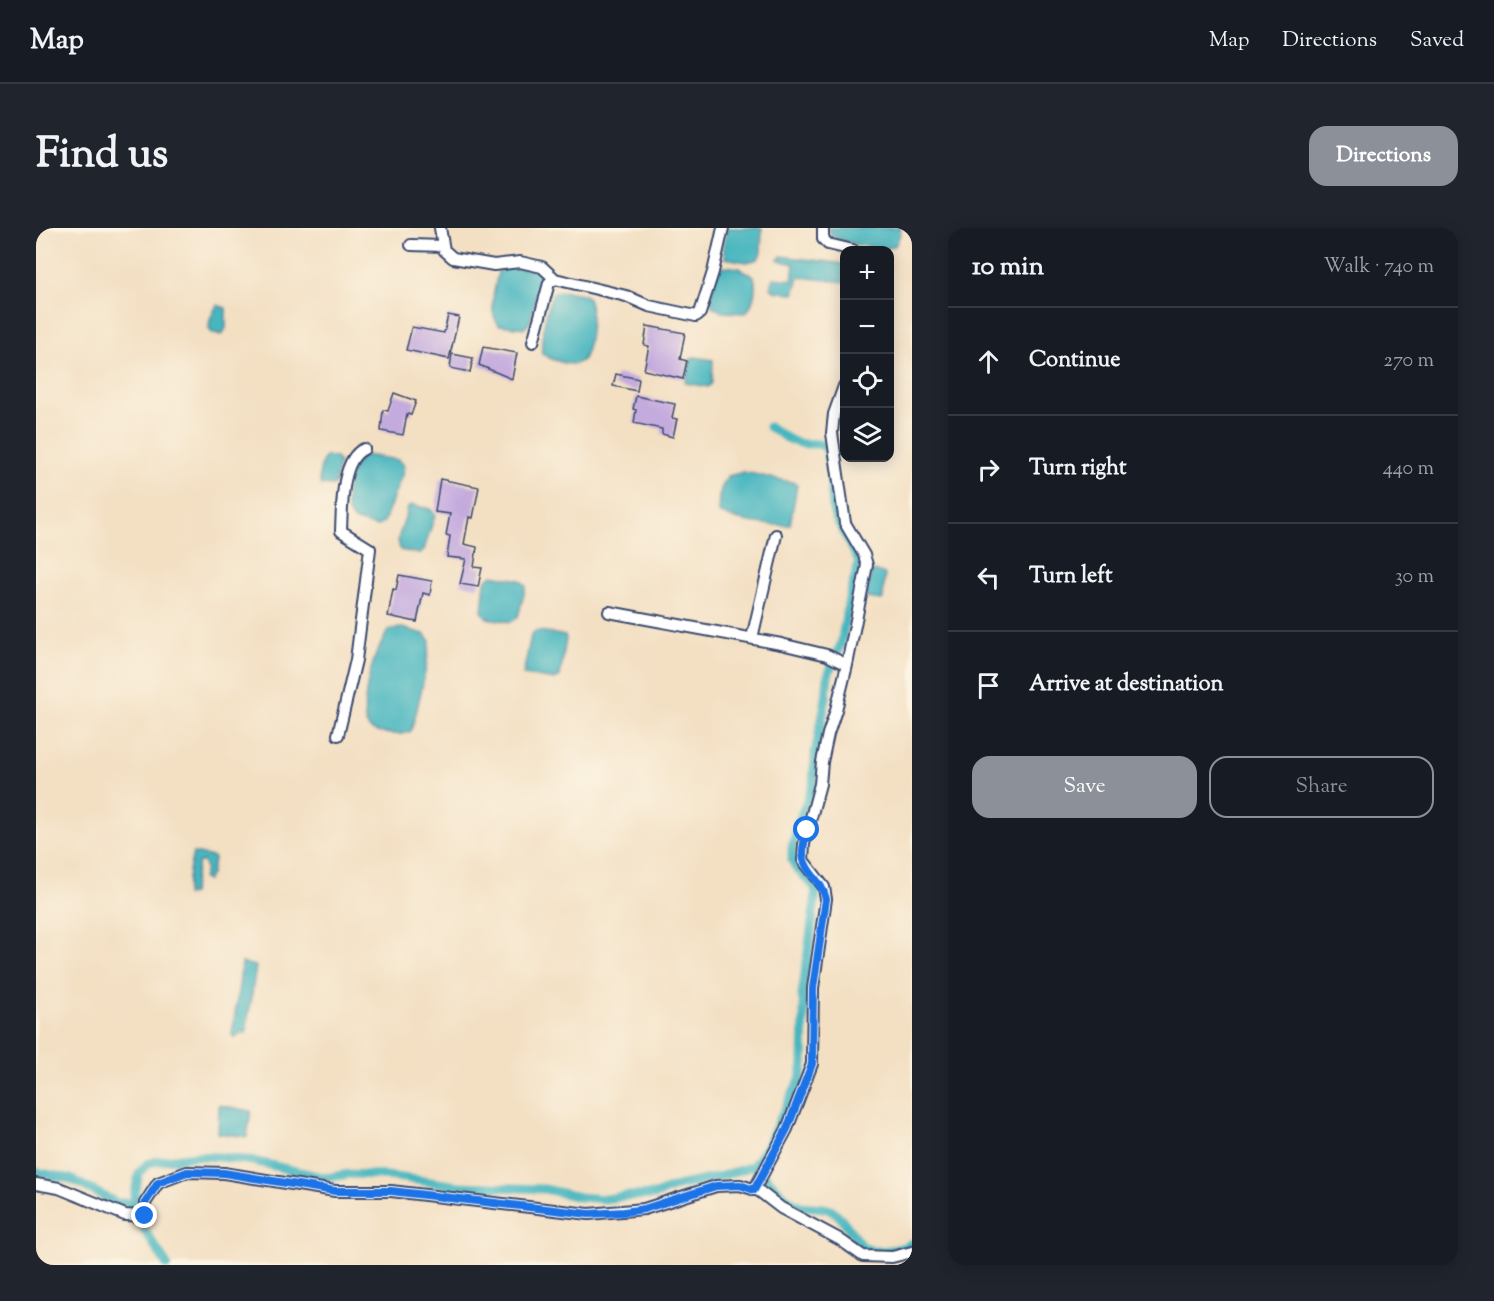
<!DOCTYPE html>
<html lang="en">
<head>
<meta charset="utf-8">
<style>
	body { margin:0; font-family:"Sorts Mill Goudy",serif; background:#20242c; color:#f1f3f6 }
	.controls { position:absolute; right:18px; top:18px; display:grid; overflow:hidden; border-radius:12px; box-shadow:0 3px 15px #0003 }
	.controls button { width:54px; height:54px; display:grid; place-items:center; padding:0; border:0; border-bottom:2px solid #363941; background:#171b24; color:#f1f3f6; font:30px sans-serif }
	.stop { position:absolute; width:18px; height:18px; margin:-14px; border:4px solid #1a73e8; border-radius:50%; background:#fff }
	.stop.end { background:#1a73e8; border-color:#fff; box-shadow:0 2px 6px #0008 }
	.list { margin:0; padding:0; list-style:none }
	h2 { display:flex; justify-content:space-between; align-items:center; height:78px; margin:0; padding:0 24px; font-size:26px }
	h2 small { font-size:20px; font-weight:400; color:#9ea1a6 }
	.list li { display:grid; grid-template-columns:39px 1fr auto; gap:18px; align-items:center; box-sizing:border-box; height:108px; padding:0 24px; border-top:2px solid #363941 }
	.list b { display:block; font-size:22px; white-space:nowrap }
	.list em { font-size:20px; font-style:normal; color:#9ea1a6 }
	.actions { display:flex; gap:12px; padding:18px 24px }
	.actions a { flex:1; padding:14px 0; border:2px solid #8c9099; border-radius:18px; text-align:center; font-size:21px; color:#8c9099 }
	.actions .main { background:#8c9099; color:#fff }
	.icon { flex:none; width:33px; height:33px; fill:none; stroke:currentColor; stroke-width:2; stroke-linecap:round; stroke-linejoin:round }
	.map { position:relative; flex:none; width:876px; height:1037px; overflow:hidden; border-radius:18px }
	header { display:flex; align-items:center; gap:36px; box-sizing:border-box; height:84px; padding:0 30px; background:#171b24; border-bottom:2px solid #363941 }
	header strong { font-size:28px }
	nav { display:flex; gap:33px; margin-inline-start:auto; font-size:21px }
	.intro { display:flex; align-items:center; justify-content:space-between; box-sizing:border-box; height:144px; padding:0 36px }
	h1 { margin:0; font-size:42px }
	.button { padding:15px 27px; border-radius:18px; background:#8c9099; color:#fff; font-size:21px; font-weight:700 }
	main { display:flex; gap:36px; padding:0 36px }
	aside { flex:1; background:#171b24; border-radius:18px; box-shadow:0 3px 15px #0003 }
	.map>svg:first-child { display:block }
	.water { fill:#47b6bf; stroke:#31728e; stroke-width:1.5 }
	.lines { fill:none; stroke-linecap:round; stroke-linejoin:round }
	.canal { stroke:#47b6bf; stroke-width:9 }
	.building { fill:#c4abde }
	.minor-casing { stroke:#3b496d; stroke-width:14 }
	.minor { stroke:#fff; stroke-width:10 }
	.route { stroke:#1a73e8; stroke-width:8 }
</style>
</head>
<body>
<header>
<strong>Map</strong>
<nav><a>Map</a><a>Directions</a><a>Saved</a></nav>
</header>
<div class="intro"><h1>Find us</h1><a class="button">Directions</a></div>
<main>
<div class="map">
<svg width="876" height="1037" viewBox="0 0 876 1037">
	<rect width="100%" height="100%" fill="#fcf5e5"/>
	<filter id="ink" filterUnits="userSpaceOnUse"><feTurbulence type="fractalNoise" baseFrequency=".0167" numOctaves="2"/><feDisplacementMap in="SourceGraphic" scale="12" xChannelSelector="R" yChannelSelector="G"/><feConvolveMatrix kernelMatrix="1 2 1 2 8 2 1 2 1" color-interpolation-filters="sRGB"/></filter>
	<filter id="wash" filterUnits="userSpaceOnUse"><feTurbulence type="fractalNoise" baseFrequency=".008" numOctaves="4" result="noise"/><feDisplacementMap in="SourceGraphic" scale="24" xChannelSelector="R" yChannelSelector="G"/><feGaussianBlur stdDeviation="1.35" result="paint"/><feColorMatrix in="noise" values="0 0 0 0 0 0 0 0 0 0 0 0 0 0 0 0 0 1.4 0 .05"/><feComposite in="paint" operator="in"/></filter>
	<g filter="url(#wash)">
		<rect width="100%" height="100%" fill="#f3dfc2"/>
		<path class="water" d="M 691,0 L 726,0 L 725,25 L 722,31 L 711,34 L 689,30 L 687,18 Z
			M 792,0 L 865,0 C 864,5 863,15 858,18 C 846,25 808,14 796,8 Z
			M 745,28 L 808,36 L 808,54 L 763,49 L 758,66 L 738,63 L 735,60 L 737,50 L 756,52 L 758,36 L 742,32 Z
			M 687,38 L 704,40 L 718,48 C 721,60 718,75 710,85 L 686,84 L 676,78 C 675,66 677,45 687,38 Z
			M 478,39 L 501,42 L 506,46 L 494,94 L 489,100 L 463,97 C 451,83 459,61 462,44 L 469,40 Z
			M 522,63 C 530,64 543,64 550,68 C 559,74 554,125 546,132 C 537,141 516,132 506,126 C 504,111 511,79 517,65 Z
			M 181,77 L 190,80 L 190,100 L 186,107 L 175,104 L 173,100 L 174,91 Z
			M 658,129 L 677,132 L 676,155 L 672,159 L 649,155 L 654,132 Z
			M 329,227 L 362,232 L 368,238 L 367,244 L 348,294 L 341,299 L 317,292 C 303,278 313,236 329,227 Z
			M 290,228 L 300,230 L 303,234 L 299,256 L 297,258 L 285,257 C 282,250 284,234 290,228 Z
			M 708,244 L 759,255 L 761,257 L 754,297 C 735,298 699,294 683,284 C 681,270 684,259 692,248 Z
			M 375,277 L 394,281 L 399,287 L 388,322 L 384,326 L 364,322 L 362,311 L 372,280 Z
			M 835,343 L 847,345 L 849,347 L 847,371 L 845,372 L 831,370 L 830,368 Z
			M 456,347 L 484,352 L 490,358 L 482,389 L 475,394 L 451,390 L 446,383 L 449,353 Z
			M 366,400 L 388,406 L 394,413 C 390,444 384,473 375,503 C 365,508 357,506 347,505 C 340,504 334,503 331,497 C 324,484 333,446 338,432 C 341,421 348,412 352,402 Z
			M 499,403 L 504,403 L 529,408 L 530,411 L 524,448 L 519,452 L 487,447 L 495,407 Z
			M 157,625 L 177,629 L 178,631 L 175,646 L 171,653 L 167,651 L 170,641 L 167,633 L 162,635 L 156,666 L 150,667 L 153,643 Z
			M 206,735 L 220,738 L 210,805 L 203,806 L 199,810 L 196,807 Z
			M 183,877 L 215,883 L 211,909 L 182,905 Z"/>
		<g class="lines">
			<path class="canal" d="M 722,942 C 735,952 745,968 760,976 C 771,981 786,977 797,983 C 821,999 815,1029 854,1022 C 862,1021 870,1020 876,1015
				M 0,944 L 35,951 L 81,975 L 99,975
				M 131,1037 L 109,1003 L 98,969 L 103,945 L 111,936 L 121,933 L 160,928 L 185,929 L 217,933 L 290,950 L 313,946 L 344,947 L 424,958 L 509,961 L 543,969 L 569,971 L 588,968 L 619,967 L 641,958 L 679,950 L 717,938 L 730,919 L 764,851 L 767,836 L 768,780 L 766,767 L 780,665 L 778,658 L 760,640 L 756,632 L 756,619 L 764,590 L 777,558 L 779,525 L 790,470 L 792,447 L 805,416 L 813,371 L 823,334 L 798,286 L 791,221 C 782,212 774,218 763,215 C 752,213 743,204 733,199"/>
		</g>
		<g id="blocks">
			<path class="building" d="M 412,87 L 423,89 L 413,131 L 370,122 L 376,99 L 408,105 Z
				M 611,98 L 649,105 L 644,131 L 651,133 L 647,151 L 608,142 L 613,118 L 608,117 Z
				M 447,119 L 481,125 L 476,151 L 443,137 Z
				M 416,126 L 437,130 L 434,144 L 414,140 Z
				M 580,146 L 603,151 L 601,163 L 577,158 Z
				M 358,165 L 380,173 L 375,187 L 371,186 L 367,207 L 345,203 L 347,182 L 352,183 Z
				M 600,168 L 639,176 L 636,190 L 641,191 L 637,209 L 626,206 L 626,201 L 598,195 L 600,182 L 597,181 Z
				M 404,251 L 443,259 L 437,290 L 433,289 L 428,316 L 441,319 L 438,339 L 446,340 L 442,359 L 424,356 L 430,331 L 411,329 L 414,308 L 410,307 L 414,286 L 399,284 Z
				M 363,347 L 396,353 L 394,367 L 387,365 L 381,394 L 352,388 L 357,361 L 360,362 Z"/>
		</g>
	</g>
	<g filter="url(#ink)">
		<use href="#blocks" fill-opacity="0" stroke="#3b496d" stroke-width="1.5"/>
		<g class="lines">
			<defs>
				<path id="minor" d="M 404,0 L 408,22 L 417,30 L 458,37 L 484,34 L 506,39 L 519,51
					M 787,0 L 787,11 L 792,16 L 817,22
					M 375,17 L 407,18
					M 497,114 L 513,55 L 519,51 L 590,68 L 613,78 L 660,88 L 664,85 L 677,44 L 687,0
					M 808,158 L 798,186 L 796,205 L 809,295 L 828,327 L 831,337 L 811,437
					M 573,384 L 745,416 L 791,427 L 811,437 L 800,482 L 792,506 L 786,534 L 784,556 L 768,616 L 767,632 L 788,659 L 790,671 L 777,760 L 776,836 L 751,901 L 718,962
					M 716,410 L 740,307
					M 302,507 L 320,432 L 334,321 L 305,303 C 306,280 305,231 328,221
					M 0,956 L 23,960 L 89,987 L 109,988 L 109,975 L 122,955 L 151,944 L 188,945 L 299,963 L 355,963 L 553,986 L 608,981 L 680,958 L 704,957 L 723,963 L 745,980 L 803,1011 L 827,1028 L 856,1029 L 876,1024"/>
			</defs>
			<use href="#minor" class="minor-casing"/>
			<use href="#minor" class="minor"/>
		</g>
	</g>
	<g class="lines" filter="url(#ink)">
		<path class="route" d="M 109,988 L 109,975 L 122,955 L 151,944 L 188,945 L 299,963 L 355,963 L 553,986 L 588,984 L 608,981 L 680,958 L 704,957 L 718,962 L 751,901 L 776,836 L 777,760 L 790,671 C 786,653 772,647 768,632 C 765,623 769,611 771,602"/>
	</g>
</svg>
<div class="controls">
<button>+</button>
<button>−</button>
<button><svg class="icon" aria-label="locate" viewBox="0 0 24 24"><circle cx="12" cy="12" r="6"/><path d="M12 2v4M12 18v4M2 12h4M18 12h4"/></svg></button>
<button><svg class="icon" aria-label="layers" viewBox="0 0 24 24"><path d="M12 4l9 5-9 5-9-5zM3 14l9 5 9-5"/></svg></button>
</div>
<div class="stop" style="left:771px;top:602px"></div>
<div class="stop end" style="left:109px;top:988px"></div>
</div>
<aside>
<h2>10 min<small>Walk · 740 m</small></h2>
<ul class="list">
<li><svg class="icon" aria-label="ahead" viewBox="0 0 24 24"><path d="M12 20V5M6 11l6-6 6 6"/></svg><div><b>Continue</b></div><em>270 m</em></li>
<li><svg class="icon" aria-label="right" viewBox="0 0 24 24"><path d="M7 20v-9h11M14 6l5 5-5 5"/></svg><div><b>Turn right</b></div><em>440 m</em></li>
<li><svg class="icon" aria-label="left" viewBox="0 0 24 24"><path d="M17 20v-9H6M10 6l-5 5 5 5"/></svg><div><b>Turn left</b></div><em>30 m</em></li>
<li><svg class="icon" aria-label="arrive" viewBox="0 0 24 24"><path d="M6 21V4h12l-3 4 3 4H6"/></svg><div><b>Arrive at destination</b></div></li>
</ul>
<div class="actions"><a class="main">Save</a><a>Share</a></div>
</aside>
</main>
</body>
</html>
